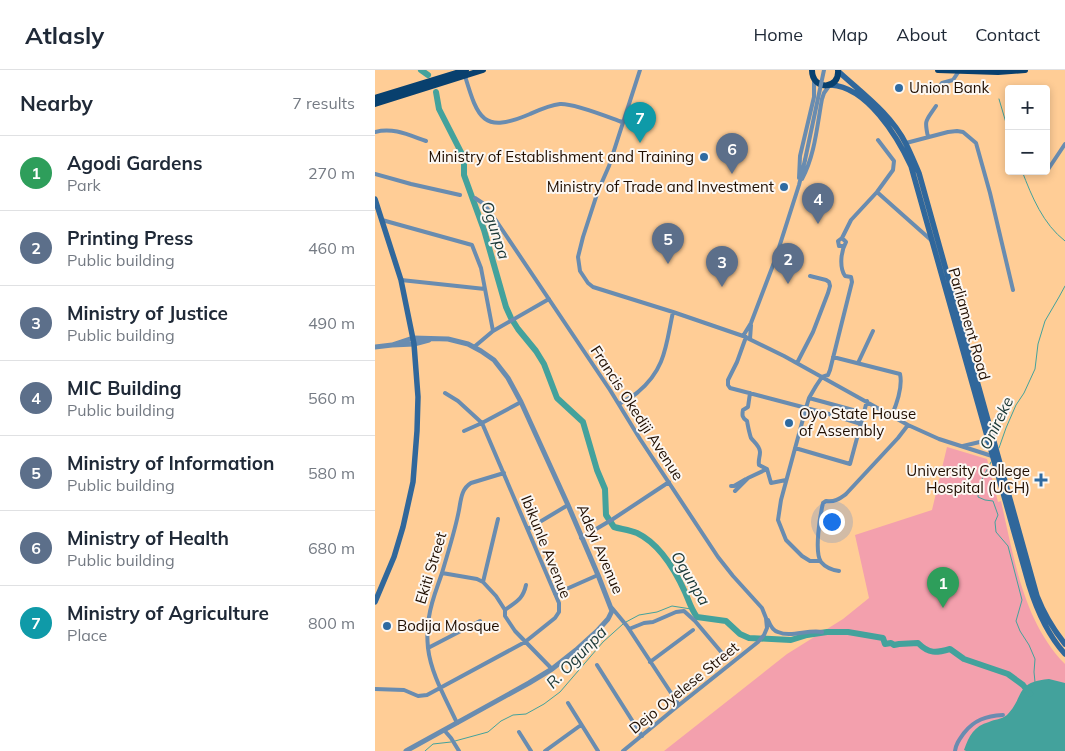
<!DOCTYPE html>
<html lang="en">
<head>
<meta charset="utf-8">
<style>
	body { margin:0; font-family:Mulish,sans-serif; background:#f6f6f7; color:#1f2937 }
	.controls { position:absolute; right:15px; top:15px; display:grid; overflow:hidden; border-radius:5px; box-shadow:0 2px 8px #0003 }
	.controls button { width:45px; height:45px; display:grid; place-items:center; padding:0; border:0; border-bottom:1px solid #e0e1e3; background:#fff; color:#1f2937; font:25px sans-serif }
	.you { position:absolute; left:456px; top:451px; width:18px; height:18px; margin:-12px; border:4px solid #fff; border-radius:50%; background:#1a73e8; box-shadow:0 0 0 8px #1a73e833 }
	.badge { display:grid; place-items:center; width:32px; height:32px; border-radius:50%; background:#0f766e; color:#fff; font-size:16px; font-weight:700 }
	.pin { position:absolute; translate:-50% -41px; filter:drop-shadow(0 1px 2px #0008) }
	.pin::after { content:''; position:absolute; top:26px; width:18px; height:15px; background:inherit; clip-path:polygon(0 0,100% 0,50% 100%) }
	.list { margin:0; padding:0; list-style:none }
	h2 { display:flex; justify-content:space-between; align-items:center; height:65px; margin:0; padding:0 20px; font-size:21px }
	h2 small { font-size:16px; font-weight:400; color:#747a83 }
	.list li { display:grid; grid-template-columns:32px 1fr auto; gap:15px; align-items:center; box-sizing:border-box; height:75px; padding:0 20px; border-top:1px solid #e0e1e3 }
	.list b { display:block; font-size:19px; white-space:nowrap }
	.list p { margin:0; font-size:16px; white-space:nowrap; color:#747a83 }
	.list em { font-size:16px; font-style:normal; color:#747a83 }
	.map { position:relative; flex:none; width:690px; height:681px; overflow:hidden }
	header { display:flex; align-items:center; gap:30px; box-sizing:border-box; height:70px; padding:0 25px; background:#fff; border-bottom:1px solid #e0e1e3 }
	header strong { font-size:24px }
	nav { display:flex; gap:28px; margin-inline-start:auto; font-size:18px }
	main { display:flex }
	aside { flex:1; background:#fff }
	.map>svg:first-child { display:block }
	.green { fill:#f3a0ad }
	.water { fill:#43a29c }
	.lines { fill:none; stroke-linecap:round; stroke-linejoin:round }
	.stream { stroke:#43a29c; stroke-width:1 }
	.river { stroke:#43a29c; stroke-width:6 }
	.minor { stroke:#698cb0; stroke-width:4 }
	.tertiary { stroke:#698cb0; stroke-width:5 }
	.secondary { stroke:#30679b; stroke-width:5.5 }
	.trunk { stroke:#08406e; stroke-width:6 }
	.minor-bridge { stroke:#698cb0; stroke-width:4 }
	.poi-dot { fill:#2e6aa1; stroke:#fcf7f2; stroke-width:2 }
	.labels { text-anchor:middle; stroke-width:4; stroke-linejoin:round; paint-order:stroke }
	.poi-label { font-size:15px; fill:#200e00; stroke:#fcf7f2; text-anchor:start }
	.street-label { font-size:15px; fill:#200e00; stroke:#fcf7f2 }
	.water-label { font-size:16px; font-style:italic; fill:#193735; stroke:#fcf7f2 }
</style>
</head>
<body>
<header>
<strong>Atlasly</strong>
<nav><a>Home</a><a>Map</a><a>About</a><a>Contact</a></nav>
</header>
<main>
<aside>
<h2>Nearby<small>7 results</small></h2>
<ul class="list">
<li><span class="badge" style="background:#2e9e5b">1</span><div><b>Agodi Gardens</b><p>Park</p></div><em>270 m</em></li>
<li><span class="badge" style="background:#5c6f8a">2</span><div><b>Printing Press</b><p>Public building</p></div><em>460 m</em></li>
<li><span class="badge" style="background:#5c6f8a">3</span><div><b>Ministry of Justice</b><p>Public building</p></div><em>490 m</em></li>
<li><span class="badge" style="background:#5c6f8a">4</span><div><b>MIC Building</b><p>Public building</p></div><em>560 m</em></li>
<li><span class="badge" style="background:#5c6f8a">5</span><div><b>Ministry of Information</b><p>Public building</p></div><em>580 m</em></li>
<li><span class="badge" style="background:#5c6f8a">6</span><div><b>Ministry of Health</b><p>Public building</p></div><em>680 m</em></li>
<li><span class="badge" style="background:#0f9aa8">7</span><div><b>Ministry of Agriculture</b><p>Place</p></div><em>800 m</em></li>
</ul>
</aside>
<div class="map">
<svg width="690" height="681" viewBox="0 0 690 681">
	<rect width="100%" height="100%" fill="#ffcd96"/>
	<path class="green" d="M 572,377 L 612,389 L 623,432 L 626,431 C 639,488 648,551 690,594 L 690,681 L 289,681 L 412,584 L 468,549 L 494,528 L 480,465 L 557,440 Z"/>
	<path class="water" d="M 674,609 L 690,613 L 690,681 L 591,681 L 589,680 C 594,666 599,656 614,652 C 620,649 626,650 632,645 C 650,627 639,612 674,609 Z"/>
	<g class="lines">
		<path class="stream" d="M 624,29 L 634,63
			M 647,101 C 657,127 668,154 690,171
			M 624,378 L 631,358 L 641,335 L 649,323 L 660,299 L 663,274 L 670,251 L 684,227 L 690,216
			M 616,392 L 604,415 L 603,427 L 610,430 L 618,431 L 623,445 L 620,452 L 621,462 L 633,476 L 647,530 L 641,551 L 645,561 L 654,575 L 660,589 L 659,602 L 660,612
			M 251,552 L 264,545 L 282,542 L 297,536 L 316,539
			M 80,671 L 113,662 L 126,651 L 138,645 L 151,644 L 169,634 L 185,622 L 228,572 L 248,554
			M 50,681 L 58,674 L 76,672"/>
		<path class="river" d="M 46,0 L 53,5
			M 61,22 L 64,39 L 89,88 L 89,105 L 109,160 L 131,237 L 136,248 L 143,259 L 161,281 L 169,294 L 182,328 L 208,352 L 222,400 L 230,419 L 231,445 L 239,457 C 246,459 255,460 262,463 C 285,474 300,500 310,522 C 314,531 316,539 322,547 L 351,551 L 365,564 L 374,568 L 416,570 L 432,565 L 452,562 L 473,562 L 508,568 L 510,574 L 516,573 L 519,575 L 524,574 L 543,573 C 554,584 561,583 575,579 L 589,589 L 633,604 L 648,615 L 655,624"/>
		<path class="minor" d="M 265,0 L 234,96 L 223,121 L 208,167 L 203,187 L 205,201 L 213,213 L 218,217 L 298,242 L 368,266 L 409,286 L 533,355 L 564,369 L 617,386
			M 90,6 C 103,49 108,64 155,44 C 164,40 175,35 185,34 C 199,33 233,47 247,52
			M 560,22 L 567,13 L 578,10 L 584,1
			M 0,62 C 18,57 34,65 51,71
			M 553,67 C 549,49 551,51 561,36
			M 531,73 L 573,62 L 582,61 L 588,62 L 601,73 L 615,123 L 638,220
			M 672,101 L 690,74
			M 0,104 L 36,114 L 85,125
			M 424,108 L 425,86 L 439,27 L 439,12
			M 427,109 C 440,85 442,56 447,29 L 449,23 L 454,16
			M 502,122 L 556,170
			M 100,128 L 109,134 L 122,152 L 235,320 L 265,369 L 343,487 L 358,506 L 387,538 L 391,548 L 392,558 L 389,565 L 383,572 L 304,635 L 248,681
			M 7,150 L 97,175 L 106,198 L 118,261
			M 468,176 L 464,176 L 463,171 L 467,168 L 476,150 L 502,122 L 518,100 L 519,91 L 503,70
			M 26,210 L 110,219
			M 368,266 L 376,253 L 400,190 L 424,115 L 430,90
			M 371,267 L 362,292 L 353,310 L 353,315 L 355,318 L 454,344 L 486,354
			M 375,269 L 376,255
			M 99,277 L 118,261 L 174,229
			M 458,287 L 525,304 C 528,317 522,333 517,345
			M 422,293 L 438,262 L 453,223 L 455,216 L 454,212 L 451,210 L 435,206
			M 483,293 L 498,261
			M 375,323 L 373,337 L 368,340 C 367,345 367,348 372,351 C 373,356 374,362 376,368 C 379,372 385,376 385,382 C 385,387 383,390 384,395 L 392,399 L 396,413 L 411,410
			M 434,328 L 489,343
			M 244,334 C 250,330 258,327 263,322 C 291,299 291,274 298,242
			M 89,361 L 107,353 L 146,332
			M 588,376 L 613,370
			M 420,378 L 475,394 L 492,331
			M 356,416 L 359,416 L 371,409
			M 360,421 L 373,408 L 392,399
			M 153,459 L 193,435
			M 206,468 L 238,449 L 294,412
			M 445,491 L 435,491 L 427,486 L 411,470 L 403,450 L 406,430 L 431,338 L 434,328 L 441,316 L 447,307 L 453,305 L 455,300 L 477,212 L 476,207 L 470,206 C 464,197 466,181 471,172 L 467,168
			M 464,501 C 457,500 451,498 446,492 C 439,482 445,446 448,433 L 451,431 C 460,432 464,429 471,424 L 523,368 L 533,355
			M 67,503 L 102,509 L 108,512 L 121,526 L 130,540 L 130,546 L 140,561 L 177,599
			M 108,512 L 123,449
			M 180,524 L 223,505
			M 237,538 L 252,556 L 304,635
			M 130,540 C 142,531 148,529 151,515
			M 393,550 C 395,555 398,561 403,562 C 416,568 433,559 447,562
			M 254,559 L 269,553 L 278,552 L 301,542 L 309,541 L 320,551 L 347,583
			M 53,578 L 105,551
			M 275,592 L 318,560
			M 222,595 L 267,666
			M 0,619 L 29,620 L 43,626 L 52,625 L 150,572 L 180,548 L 184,542 L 184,533 L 107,353 L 83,331 L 70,323
			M 193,633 L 223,681
			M 82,653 C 71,629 56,604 53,578 C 52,568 52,557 54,547 C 56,532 62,518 67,503 C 73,482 80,461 84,440 C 86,430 86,419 96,413 L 129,403
			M 69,660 L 76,668 L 84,681
			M 144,662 L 156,681
			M 170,681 L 206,655
			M 580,681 C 581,674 584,670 589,663 C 599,650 611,646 628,645"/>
		<path class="tertiary" d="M 17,275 L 38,268 L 73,269 L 93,274 L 106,281 L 119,290 L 133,308 L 146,332 L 193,435 L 223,505 L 237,541 L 233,549 L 223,560 L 201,580 L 177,599 L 154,613 L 31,681
			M 0,277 L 17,275 L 39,274 L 54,270"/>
		<path class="secondary" d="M 464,2 C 488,24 516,44 531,74 C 536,84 540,94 544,103 L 662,526 C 669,544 678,559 690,574
			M 456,15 C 492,17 522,66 536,96 L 654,515 C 662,541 672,564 690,584
			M 0,129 L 26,210 L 39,274 L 43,327 L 42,361 L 38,412 L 28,457 L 19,487 L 0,532"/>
		<path class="trunk" d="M 437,0 C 437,21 465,20 463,0
			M 563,0 L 623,2 L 650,0
			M 0,28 L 91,0
			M 0,34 L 108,0"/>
		<path class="minor-bridge" d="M 430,90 L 449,0"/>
	</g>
	<g class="poi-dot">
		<circle cx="524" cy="18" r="5"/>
		<circle cx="329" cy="87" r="5"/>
		<circle cx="409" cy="117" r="5"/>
		<circle cx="414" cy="353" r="5"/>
		<path d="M663.5 402.5h5v5h5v5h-5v5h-5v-5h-5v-5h5z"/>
		<circle cx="12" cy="556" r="5"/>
	</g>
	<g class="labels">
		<g class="poi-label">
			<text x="534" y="23">Union Bank</text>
			<text x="319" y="92" text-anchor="end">Ministry of Establishment and Training</text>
			<text x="399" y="122" text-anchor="end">Ministry of Trade and Investment</text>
			<text x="424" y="349">Oyo State House<tspan x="424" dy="17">of Assembly</tspan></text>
			<text x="655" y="406" text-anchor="end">University College<tspan x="655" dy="17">Hospital (UCH)</tspan></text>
			<text x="22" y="561">Bodija Mosque</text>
		</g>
		<g class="street-label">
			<text transform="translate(594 254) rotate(74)" y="5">Parliament Road</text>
			<text transform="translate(262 343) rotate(57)" y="5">Francis Okediji Avenue</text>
			<text transform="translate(171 477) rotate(68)" y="5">Ibikunle Avenue</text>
			<text transform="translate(225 479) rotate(67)" y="5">Adeyi Avenue</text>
			<text transform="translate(56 498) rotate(-73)" y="5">Ekiti Street</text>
			<text transform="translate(309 618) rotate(-39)" y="5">Dejo Oyelese Street</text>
		</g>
		<g class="water-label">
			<text transform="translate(121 160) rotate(72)" y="6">Ogunpa</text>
			<text transform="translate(621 353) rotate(-64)" y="6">Onireke</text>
			<text transform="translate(316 508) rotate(59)" y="6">Ogunpa</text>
			<text transform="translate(201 587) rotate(-46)" y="6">R. Ogunpa</text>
		</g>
	</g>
</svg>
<div class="controls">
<button>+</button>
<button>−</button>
</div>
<div class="you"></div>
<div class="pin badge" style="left:568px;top:538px;background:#2e9e5b">1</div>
<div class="pin badge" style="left:413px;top:214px;background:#5c6f8a">2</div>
<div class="pin badge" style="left:347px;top:217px;background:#5c6f8a">3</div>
<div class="pin badge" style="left:443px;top:154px;background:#5c6f8a">4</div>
<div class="pin badge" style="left:293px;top:194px;background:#5c6f8a">5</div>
<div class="pin badge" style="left:357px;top:104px;background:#5c6f8a">6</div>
<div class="pin badge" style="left:265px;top:73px;background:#0f9aa8">7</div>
</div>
</main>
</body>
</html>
